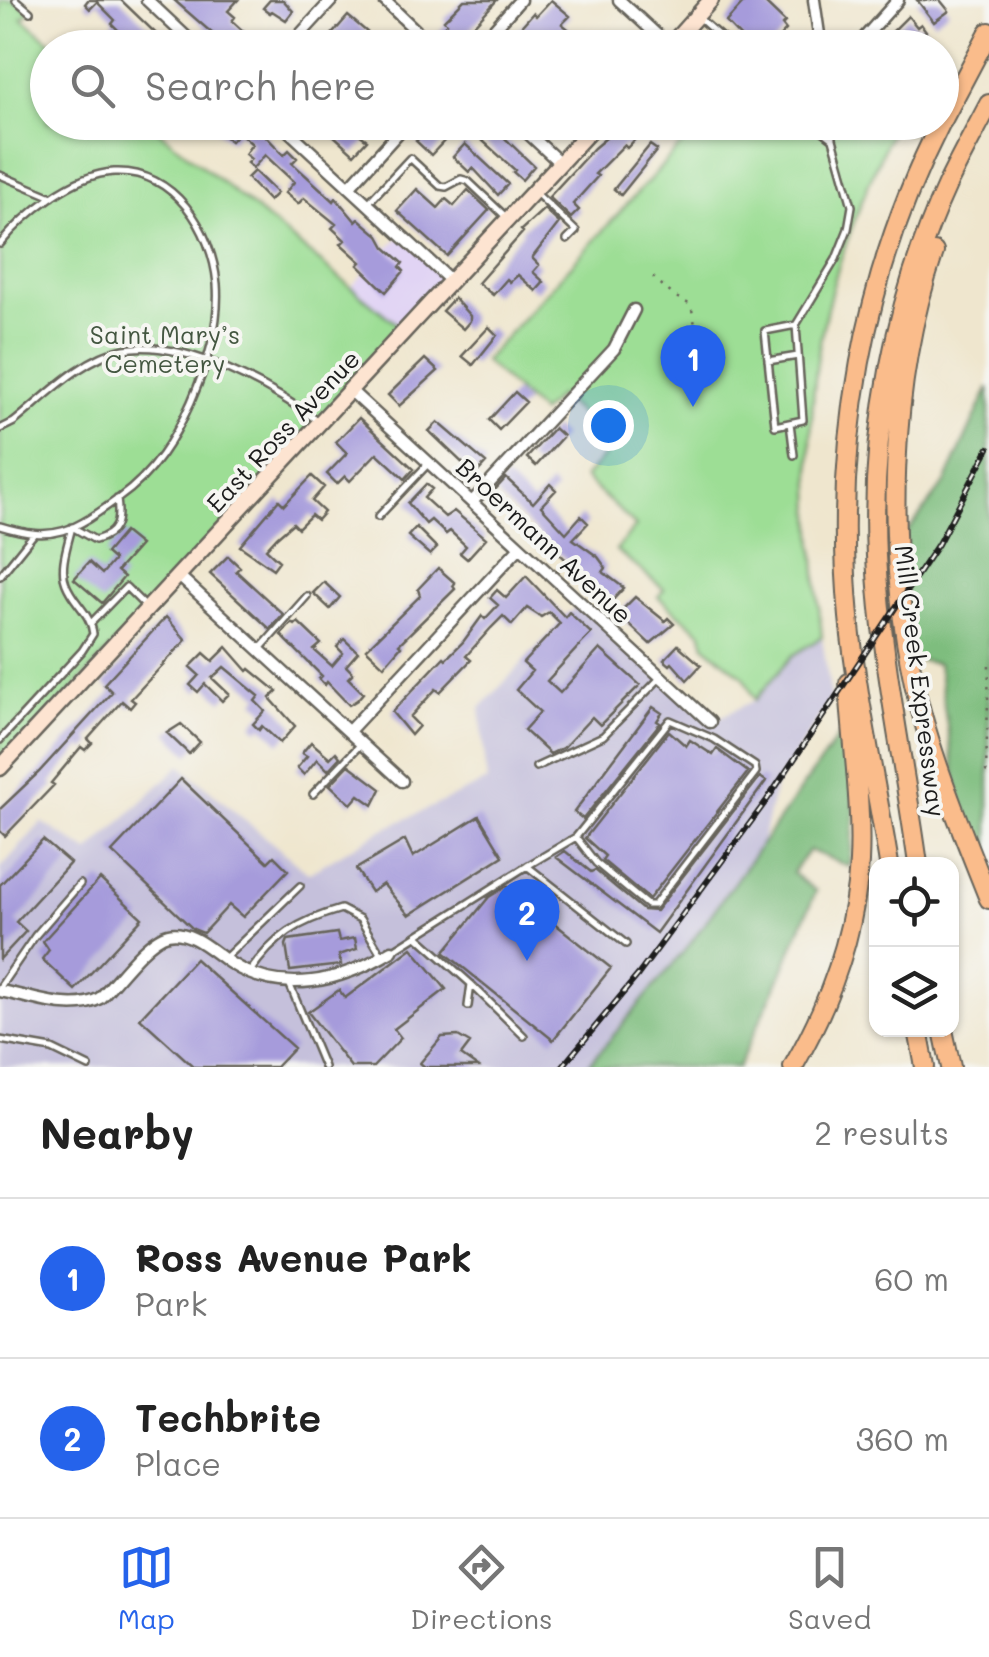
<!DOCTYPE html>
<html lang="en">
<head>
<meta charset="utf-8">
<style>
	body { margin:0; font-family:Mali,sans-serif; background:#f6f6f6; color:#222 }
	.controls { position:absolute; right:30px; bottom:30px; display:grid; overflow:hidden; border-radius:20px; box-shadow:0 2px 8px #0004 }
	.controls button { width:90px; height:90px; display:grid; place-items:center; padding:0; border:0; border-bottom:2px solid #e0e0e0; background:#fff; color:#222; font:50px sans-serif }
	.you { position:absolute; left:608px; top:425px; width:35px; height:35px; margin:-25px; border:8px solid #fff; border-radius:50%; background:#1a73e8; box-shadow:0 0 0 15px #1a73e833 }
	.badge { display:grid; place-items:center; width:65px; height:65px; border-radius:50%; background:#2563eb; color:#fff; font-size:32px; font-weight:700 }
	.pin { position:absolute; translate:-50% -82px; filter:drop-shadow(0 2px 5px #0008) }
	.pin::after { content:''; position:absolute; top:52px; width:35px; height:30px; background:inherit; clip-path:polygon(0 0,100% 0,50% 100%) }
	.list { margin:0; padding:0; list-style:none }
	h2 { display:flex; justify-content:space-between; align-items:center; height:130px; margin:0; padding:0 40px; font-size:42px }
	h2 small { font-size:32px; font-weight:400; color:#767676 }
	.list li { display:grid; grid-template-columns:65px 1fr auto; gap:30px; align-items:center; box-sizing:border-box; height:160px; padding:0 40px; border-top:2px solid #e0e0e0 }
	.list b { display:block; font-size:38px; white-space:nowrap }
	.list p { margin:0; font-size:32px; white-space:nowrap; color:#767676 }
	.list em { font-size:32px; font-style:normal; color:#767676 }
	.icon { flex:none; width:55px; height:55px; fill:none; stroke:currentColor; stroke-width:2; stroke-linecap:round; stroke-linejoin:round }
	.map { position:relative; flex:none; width:989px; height:1067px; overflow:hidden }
	.search { position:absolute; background:#fff; box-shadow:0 2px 8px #0004; left:30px; right:30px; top:30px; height:110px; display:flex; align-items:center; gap:25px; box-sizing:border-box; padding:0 35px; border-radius:55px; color:#767676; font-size:38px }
	.sheet { height:450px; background:#fff }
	nav { display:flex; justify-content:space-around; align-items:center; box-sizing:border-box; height:140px; border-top:2px solid #e0e0e0; background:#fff; font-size:28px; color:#767676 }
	nav a { display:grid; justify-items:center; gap:5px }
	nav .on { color:#2563eb }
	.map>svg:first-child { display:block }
	.built { fill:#e1d4f4 }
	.industrial { fill:#c5c0db }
	.green { fill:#9dde95; stroke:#5c7d58; stroke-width:2.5 }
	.forest { fill:#7ebd7e; stroke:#4d6c4d; stroke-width:2.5 }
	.building { fill:#a69bdb }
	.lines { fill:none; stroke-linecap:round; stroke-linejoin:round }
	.lane-casing { stroke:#66635a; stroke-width:10 }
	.street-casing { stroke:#66635a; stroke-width:15 }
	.secondary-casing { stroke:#66635a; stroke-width:19 }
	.highway-casing { stroke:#66635a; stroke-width:22 }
	.path { stroke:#66635a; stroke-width:2.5; stroke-dasharray:2.5 8; stroke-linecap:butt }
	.lane { stroke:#fff; stroke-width:5 }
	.street { stroke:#fff; stroke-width:10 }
	.secondary { stroke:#fde4d1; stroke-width:14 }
	.highway { stroke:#fabc8b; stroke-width:18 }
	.rail-casing { stroke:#1c1c1c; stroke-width:6 }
	.rail { stroke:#f6f6f2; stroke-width:2.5; stroke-dasharray:8; stroke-linecap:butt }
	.labels { text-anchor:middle; stroke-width:8; stroke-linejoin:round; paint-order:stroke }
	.park-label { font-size:25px; fill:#435640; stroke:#f6f6f2 }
	.street-label { font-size:25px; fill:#1c1c1c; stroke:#f6f6f2 }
</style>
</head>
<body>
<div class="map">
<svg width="989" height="1067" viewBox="0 0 989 1067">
	<rect width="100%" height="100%" fill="#f6f6f2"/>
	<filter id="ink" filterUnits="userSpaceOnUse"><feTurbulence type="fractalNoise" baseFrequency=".01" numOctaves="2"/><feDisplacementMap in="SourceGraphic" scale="20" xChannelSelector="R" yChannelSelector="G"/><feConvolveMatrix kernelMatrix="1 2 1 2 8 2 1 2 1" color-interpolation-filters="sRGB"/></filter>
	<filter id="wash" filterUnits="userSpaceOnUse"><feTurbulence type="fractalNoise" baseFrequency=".0048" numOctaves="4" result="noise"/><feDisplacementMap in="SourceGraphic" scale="40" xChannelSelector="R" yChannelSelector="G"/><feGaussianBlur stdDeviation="2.25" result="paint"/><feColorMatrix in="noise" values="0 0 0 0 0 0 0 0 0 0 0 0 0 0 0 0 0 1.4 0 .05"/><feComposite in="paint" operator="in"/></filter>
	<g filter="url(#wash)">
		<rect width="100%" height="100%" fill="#efe6ce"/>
		<path class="built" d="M 401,235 L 451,281 L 405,331 L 351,287 Z"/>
		<path class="industrial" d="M 579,603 L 710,722 L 755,700 L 792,655 L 822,637 L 831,699 L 776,784 L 762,842 L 690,944 L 587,1067 L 0,1067 L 0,869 L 42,822 L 89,852 L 180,765 L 308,873 L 382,830 L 487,781 L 480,708 Z"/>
		<path class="green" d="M 0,0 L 16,0 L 30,12 L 22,18 L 57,47 L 48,48 L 48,122 L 149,123 L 405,331 L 0,768 Z
			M 693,123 L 895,123 C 860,201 826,283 816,370 C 805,459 813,548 822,637 L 792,656 L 755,700 L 744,677 L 705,646 L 702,633 L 658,597 L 664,589 L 616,550 L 636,526 L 584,478 L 614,445 L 559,395 L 541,413 L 484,361 L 692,133 L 688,128 Z"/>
		<path class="forest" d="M 989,387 L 989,890 C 958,818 949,741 938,664 L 901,657 L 892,552 L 945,483 Z
			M 846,726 L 855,813 L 850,867 L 809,850 L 792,873 L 816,891 L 776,987 L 738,1067 L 587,1067 L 690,944 Z"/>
		<g id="blocks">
			<path class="building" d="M 88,0 L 121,0 L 171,48 L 136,48 L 112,24 L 115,20 L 97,2 L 90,9 L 85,4 Z
				M 174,0 L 238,0 L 228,11 L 235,17 L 232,21 L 257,44 L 266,33 L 272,38 L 264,48 L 229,48 Z
				M 270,0 L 283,0 L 293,11 L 286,20 L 272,11 L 270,13 L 263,8 Z
				M 464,0 L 497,0 L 460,40 L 468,48 L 452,48 L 437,34 L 447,23 L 444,20 Z
				M 551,0 L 570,16 L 562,24 L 577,36 L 570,44 L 554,31 L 548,38 L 545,34 L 532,48 L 502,48 L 533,13 L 536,16 Z
				M 746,0 L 762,0 L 785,22 L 782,25 L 786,30 L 769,48 L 751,48 L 726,22 Z
				M 917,0 L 940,0 L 949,11 L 934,22 Z
				M 348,16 L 367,32 L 356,43 L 349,37 L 339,48 L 320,48 Z
				M 908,16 L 917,27 L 921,24 L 926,31 L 908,48 L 876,48 Z
				M 205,122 L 252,122 L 284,155 L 289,150 L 297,158 L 292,163 L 334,201 L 336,198 L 356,222 L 359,219 L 379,236 L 385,247 L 403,263 L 400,267 L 404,271 L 386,292 L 358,265 L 361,262 L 341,244 L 345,240 L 332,228 L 336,224 L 304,198 L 298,204 L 285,193 L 294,182 L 265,155 L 253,168 L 247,163 L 251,159 L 245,154 L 252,144 L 239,132 L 231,141 Z
				M 335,122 L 370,122 L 359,134 L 367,140 L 354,154 L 333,135 L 341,127 Z
				M 435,122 L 462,122 L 431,155 L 416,141 Z
				M 462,122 L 488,122 L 534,166 L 522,180 L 513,172 L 515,170 Z
				M 625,122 L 640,134 L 627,148 L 624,145 L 595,174 L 598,176 L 573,204 L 579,210 L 571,218 L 549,197 L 594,148 Z
				M 465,144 L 508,184 L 498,195 L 473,168 L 469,172 L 453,157 Z
				M 650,145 L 657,150 L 621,195 L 614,189 Z
				M 254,171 L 277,193 L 269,201 L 247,178 Z
				M 417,189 L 438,208 L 446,199 L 454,206 L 468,190 L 489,210 L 447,256 L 397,211 Z
				M 544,209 L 559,223 L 532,258 L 539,265 L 533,272 L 544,282 L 536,291 L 518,275 L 510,282 L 507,279 L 493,295 L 478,283 L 523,232 L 521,230 Z
				M 454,298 L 470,316 L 470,321 L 463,329 L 442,311 Z
				M 489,327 L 497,335 L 473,365 L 462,356 Z
				M 425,359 L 438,371 L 399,406 L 388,395 Z
				M 515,392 L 526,402 L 499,430 L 489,420 Z
				M 359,418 L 414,469 L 405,479 L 377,453 L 350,481 L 345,476 L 337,484 L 327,474 L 347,453 L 336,442 Z
				M 438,422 L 486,463 L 475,475 L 429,431 Z
				M 554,428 L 563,436 L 536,466 L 527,458 Z
				M 312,476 L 324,487 L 312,501 L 324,512 L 317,520 L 311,515 L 298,528 L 293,523 L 277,537 L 266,549 L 279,561 L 273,569 L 240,546 L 279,500 L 284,505 Z
				M 506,478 L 533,503 L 550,484 L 556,490 L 541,506 L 566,533 L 581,516 L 588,523 L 573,539 L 598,557 L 606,568 L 603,572 L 624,588 L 608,605 L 591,589 L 588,593 L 581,588 L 588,580 L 493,492 Z
				M 426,484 L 432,489 L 424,498 L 445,517 L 454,511 L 486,538 L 467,559 L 460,553 L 466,546 L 450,531 L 446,534 L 431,520 L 426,524 L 408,503 Z
				M 416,527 L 437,548 L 430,555 L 408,536 Z
				M 124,532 L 140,545 L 117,571 L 124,577 L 102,603 L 74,579 L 89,562 L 102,574 L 114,560 L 106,553 Z
				M 228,556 L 240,567 L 236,571 L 283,614 L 270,629 L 210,574 Z
				M 438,568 L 455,583 L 453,586 L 455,589 L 399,644 L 401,646 L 384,666 L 366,649 L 420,596 L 418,589 Z
				M 526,576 L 565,617 L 569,612 L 591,633 L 547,681 L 560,693 L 600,649 L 640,685 L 600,725 L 592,717 L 564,747 L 550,754 L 524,730 L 540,712 L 516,690 L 532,671 L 523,663 L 560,623 L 549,612 L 541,617 L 527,608 L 512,625 L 503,616 L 491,628 L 466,656 L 471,660 L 440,692 L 436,689 L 410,717 L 419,726 L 411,735 L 392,712 L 444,657 L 446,659 L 463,642 L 482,616 L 485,619 L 498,605 L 490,598 L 497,590 L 506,598 Z
				M 324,582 L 340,597 L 330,609 L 313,593 Z
				M 635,597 L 665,621 L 668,618 L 674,624 L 650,644 L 618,614 Z
				M 166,617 L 186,640 L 131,699 L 135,702 L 130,708 L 122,701 L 104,721 L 88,739 L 92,743 L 85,750 L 81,747 L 51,783 L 54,785 L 5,836 L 0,831 L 0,809 L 39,772 L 112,692 L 104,684 Z
				M 298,622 L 321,644 L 314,650 L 332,666 L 343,653 L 337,647 L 344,639 L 358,652 L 346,666 L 353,673 L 348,678 L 363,693 L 357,700 L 349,705 L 327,682 L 325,685 L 319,679 L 322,676 L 281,635 L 292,623 L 295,625 Z
				M 678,645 L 701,665 L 687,680 L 672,663 L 670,665 L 664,660 Z
				M 227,647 L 248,671 L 250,669 L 277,691 L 270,698 L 295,726 L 280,743 L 262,726 L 259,730 L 253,724 L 265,711 L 255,701 L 259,696 L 224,667 L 212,678 L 229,694 L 222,701 L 205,684 L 198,692 L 190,685 L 199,675 L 190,667 L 204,653 L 213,661 Z
				M 653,707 L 662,713 L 657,721 L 660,723 L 583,819 L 574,812 Z
				M 181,724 L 200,742 L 189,754 L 167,733 Z
				M 669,731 L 686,746 L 690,740 L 713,755 L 717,749 L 748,772 L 649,899 L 602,860 L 605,856 L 585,838 Z
				M 311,742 L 330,758 L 336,752 L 340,757 L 328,770 L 317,759 L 304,775 L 297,768 L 307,756 L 302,753 Z
				M 349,765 L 381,789 L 373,805 L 359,795 L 351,804 L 330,785 Z
				M 760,777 L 766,781 L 656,933 L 556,857 L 565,851 L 591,872 L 595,870 L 643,910 L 656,911 Z
				M 181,779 L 268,862 L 274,856 L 288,870 L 243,917 L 229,905 L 203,933 L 193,929 L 112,852 Z
				M 479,816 L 503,856 L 409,915 L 383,884 L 371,892 L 356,869 L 405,840 L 413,857 Z
				M 43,840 L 70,863 L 16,922 L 26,931 L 0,959 L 0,885 Z
				M 100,879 L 142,918 L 75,990 L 42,959 L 49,950 L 43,941 Z
				M 507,886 L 611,968 L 553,1040 L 444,952 L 489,897 Z
				M 337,933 L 339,941 L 355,938 L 357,949 L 339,955 L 341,965 L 290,971 L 286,945 L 288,940 Z
				M 412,948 L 446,989 L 394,1029 L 401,1038 L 373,1067 L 351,1067 L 308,1012 L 339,990 L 345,998 Z
				M 195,959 L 294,1048 L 276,1067 L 194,1067 L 140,1018 Z
				M 458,1036 L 470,1043 L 461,1055 L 478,1067 L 425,1067 L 420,1063 L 442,1037 Z"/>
		</g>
	</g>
	<g filter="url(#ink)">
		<use href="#blocks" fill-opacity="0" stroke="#66635a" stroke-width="2.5"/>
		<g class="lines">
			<defs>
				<path id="lane" d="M 16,0 L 30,12
					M 699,18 L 733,48
					M 811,122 L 832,138
					M 0,175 L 52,197
					M 536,193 L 576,231 L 567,240
					M 368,203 L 410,158 L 440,186 L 446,187 L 461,179 L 468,181 L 506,217
					M 0,244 C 25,214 73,174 114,172 C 174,169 212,230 217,284 C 220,325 207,365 191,402 C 174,440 153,474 119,498 C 73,531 56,543 0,526
					M 796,325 L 765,331 L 775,426 L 803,420 L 796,325 L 836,259 L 848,229 L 852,206 L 833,139 L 832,122
					M 768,361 L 798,356
					M 790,423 L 794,455
					M 0,429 L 14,422 C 45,397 83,357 124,349 C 184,338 271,387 318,421
					M 378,517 L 427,465
					M 0,576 L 33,535
					M 92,622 L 126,587 L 146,607
					M 259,650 L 307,596
					M 0,740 L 82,651 L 93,634 C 91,613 73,603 66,584 C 59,567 68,544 72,527 L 95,540 C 118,534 120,521 117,499
					M 536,767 L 603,736 L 659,679
					M 313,794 L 360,745
					M 527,866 L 576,837 L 596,863 L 647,905 L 654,905 L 756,772 L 755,766 L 714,739 L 670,720 L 576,837
					M 417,936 L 471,984 L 468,1006
					M 392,951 L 527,866 L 626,944
					M 224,959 L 300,886
					M 249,973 C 274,936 299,921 341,909 L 360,919 L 381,954
					M 289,983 L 324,1067
					M 471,984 L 524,1036
					M 0,987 L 35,936 L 80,884
					M 0,1040 L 52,1049 L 89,1067"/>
				<path id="street" d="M 147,0 L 198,48
					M 384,0 L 434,48
					M 619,0 L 669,46
					M 814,0 L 821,48
					M 288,48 L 332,0
					M 477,48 L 520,0
					M 855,48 L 898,0
					M 279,122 L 451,281
					M 516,122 L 560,163
					M 349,187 L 408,122
					M 351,391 L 710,722
					M 472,502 L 614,349 L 634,310
					M 179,576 L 402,781
					M 349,731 L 520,547
					M 0,991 C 29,996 73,1014 100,998 C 116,982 147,939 168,934 C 191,929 213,952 230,963 C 283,997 342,981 392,951"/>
				<path id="secondary" d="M 668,48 L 711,0
					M 0,768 L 598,122"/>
				<path id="highway" d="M 942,121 L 989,32
					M 934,252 C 889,383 885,549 914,683 C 930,755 962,831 989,899
					M 889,864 C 876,782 857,700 849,617 C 833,446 863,276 941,122
					M 918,864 C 904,762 881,659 876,556 C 870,432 895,298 947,185 C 960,158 975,131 989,104
					M 918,1030 L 925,1067
					M 943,1030 L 951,1067
					M 793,1067 C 829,1004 855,936 859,862 C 862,803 852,742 849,683"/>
			</defs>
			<use href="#lane" class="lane-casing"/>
			<use href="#street" class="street-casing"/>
			<use href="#secondary" class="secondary-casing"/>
			<use href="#highway" class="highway-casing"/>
			<path class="path" d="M 653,277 L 674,296 L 691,305 L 698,339
				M 989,665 L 986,771 L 989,774"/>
			<use href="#lane" class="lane"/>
			<use href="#street" class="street"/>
			<use href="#secondary" class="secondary"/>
			<use href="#highway" class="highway"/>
			<defs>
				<path id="rail" d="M 562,1067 L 638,975 L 767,800 L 938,544 L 989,448"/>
			</defs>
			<use href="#rail" class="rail-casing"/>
			<use href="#rail" class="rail"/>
		</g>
	</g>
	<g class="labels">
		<g class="park-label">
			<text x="165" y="344">Saint Mary’s<tspan x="165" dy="29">Cemetery</tspan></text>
		</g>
		<g class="street-label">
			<text transform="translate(283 431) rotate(-47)" y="9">East Ross Avenue</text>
			<text transform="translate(544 541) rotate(43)" y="9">Broermann Avenue</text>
			<text transform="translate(920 681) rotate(83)" y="9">Mill Creek Expressway</text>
		</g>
	</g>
</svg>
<div class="controls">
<button><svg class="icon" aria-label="locate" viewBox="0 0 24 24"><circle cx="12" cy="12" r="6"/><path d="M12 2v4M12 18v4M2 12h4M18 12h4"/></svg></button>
<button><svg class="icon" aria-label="layers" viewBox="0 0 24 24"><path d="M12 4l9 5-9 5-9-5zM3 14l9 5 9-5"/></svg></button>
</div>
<div class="you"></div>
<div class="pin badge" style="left:693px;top:407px">1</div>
<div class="pin badge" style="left:527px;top:961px">2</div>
<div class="search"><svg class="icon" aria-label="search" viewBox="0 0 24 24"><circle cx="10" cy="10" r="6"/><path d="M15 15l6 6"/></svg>Search here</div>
</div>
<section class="sheet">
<h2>Nearby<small>2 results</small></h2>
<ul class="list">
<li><span class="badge">1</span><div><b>Ross Avenue Park</b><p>Park</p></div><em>60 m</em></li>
<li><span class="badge">2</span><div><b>Techbrite</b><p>Place</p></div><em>360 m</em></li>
</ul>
</section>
<nav>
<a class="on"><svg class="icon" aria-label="map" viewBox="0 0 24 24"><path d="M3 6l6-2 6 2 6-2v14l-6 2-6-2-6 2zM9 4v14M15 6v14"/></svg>Map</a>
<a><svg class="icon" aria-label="directions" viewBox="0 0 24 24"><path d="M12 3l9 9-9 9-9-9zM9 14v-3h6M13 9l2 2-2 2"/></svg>Directions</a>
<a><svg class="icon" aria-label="saved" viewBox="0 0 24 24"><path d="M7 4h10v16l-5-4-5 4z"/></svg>Saved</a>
</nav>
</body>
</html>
